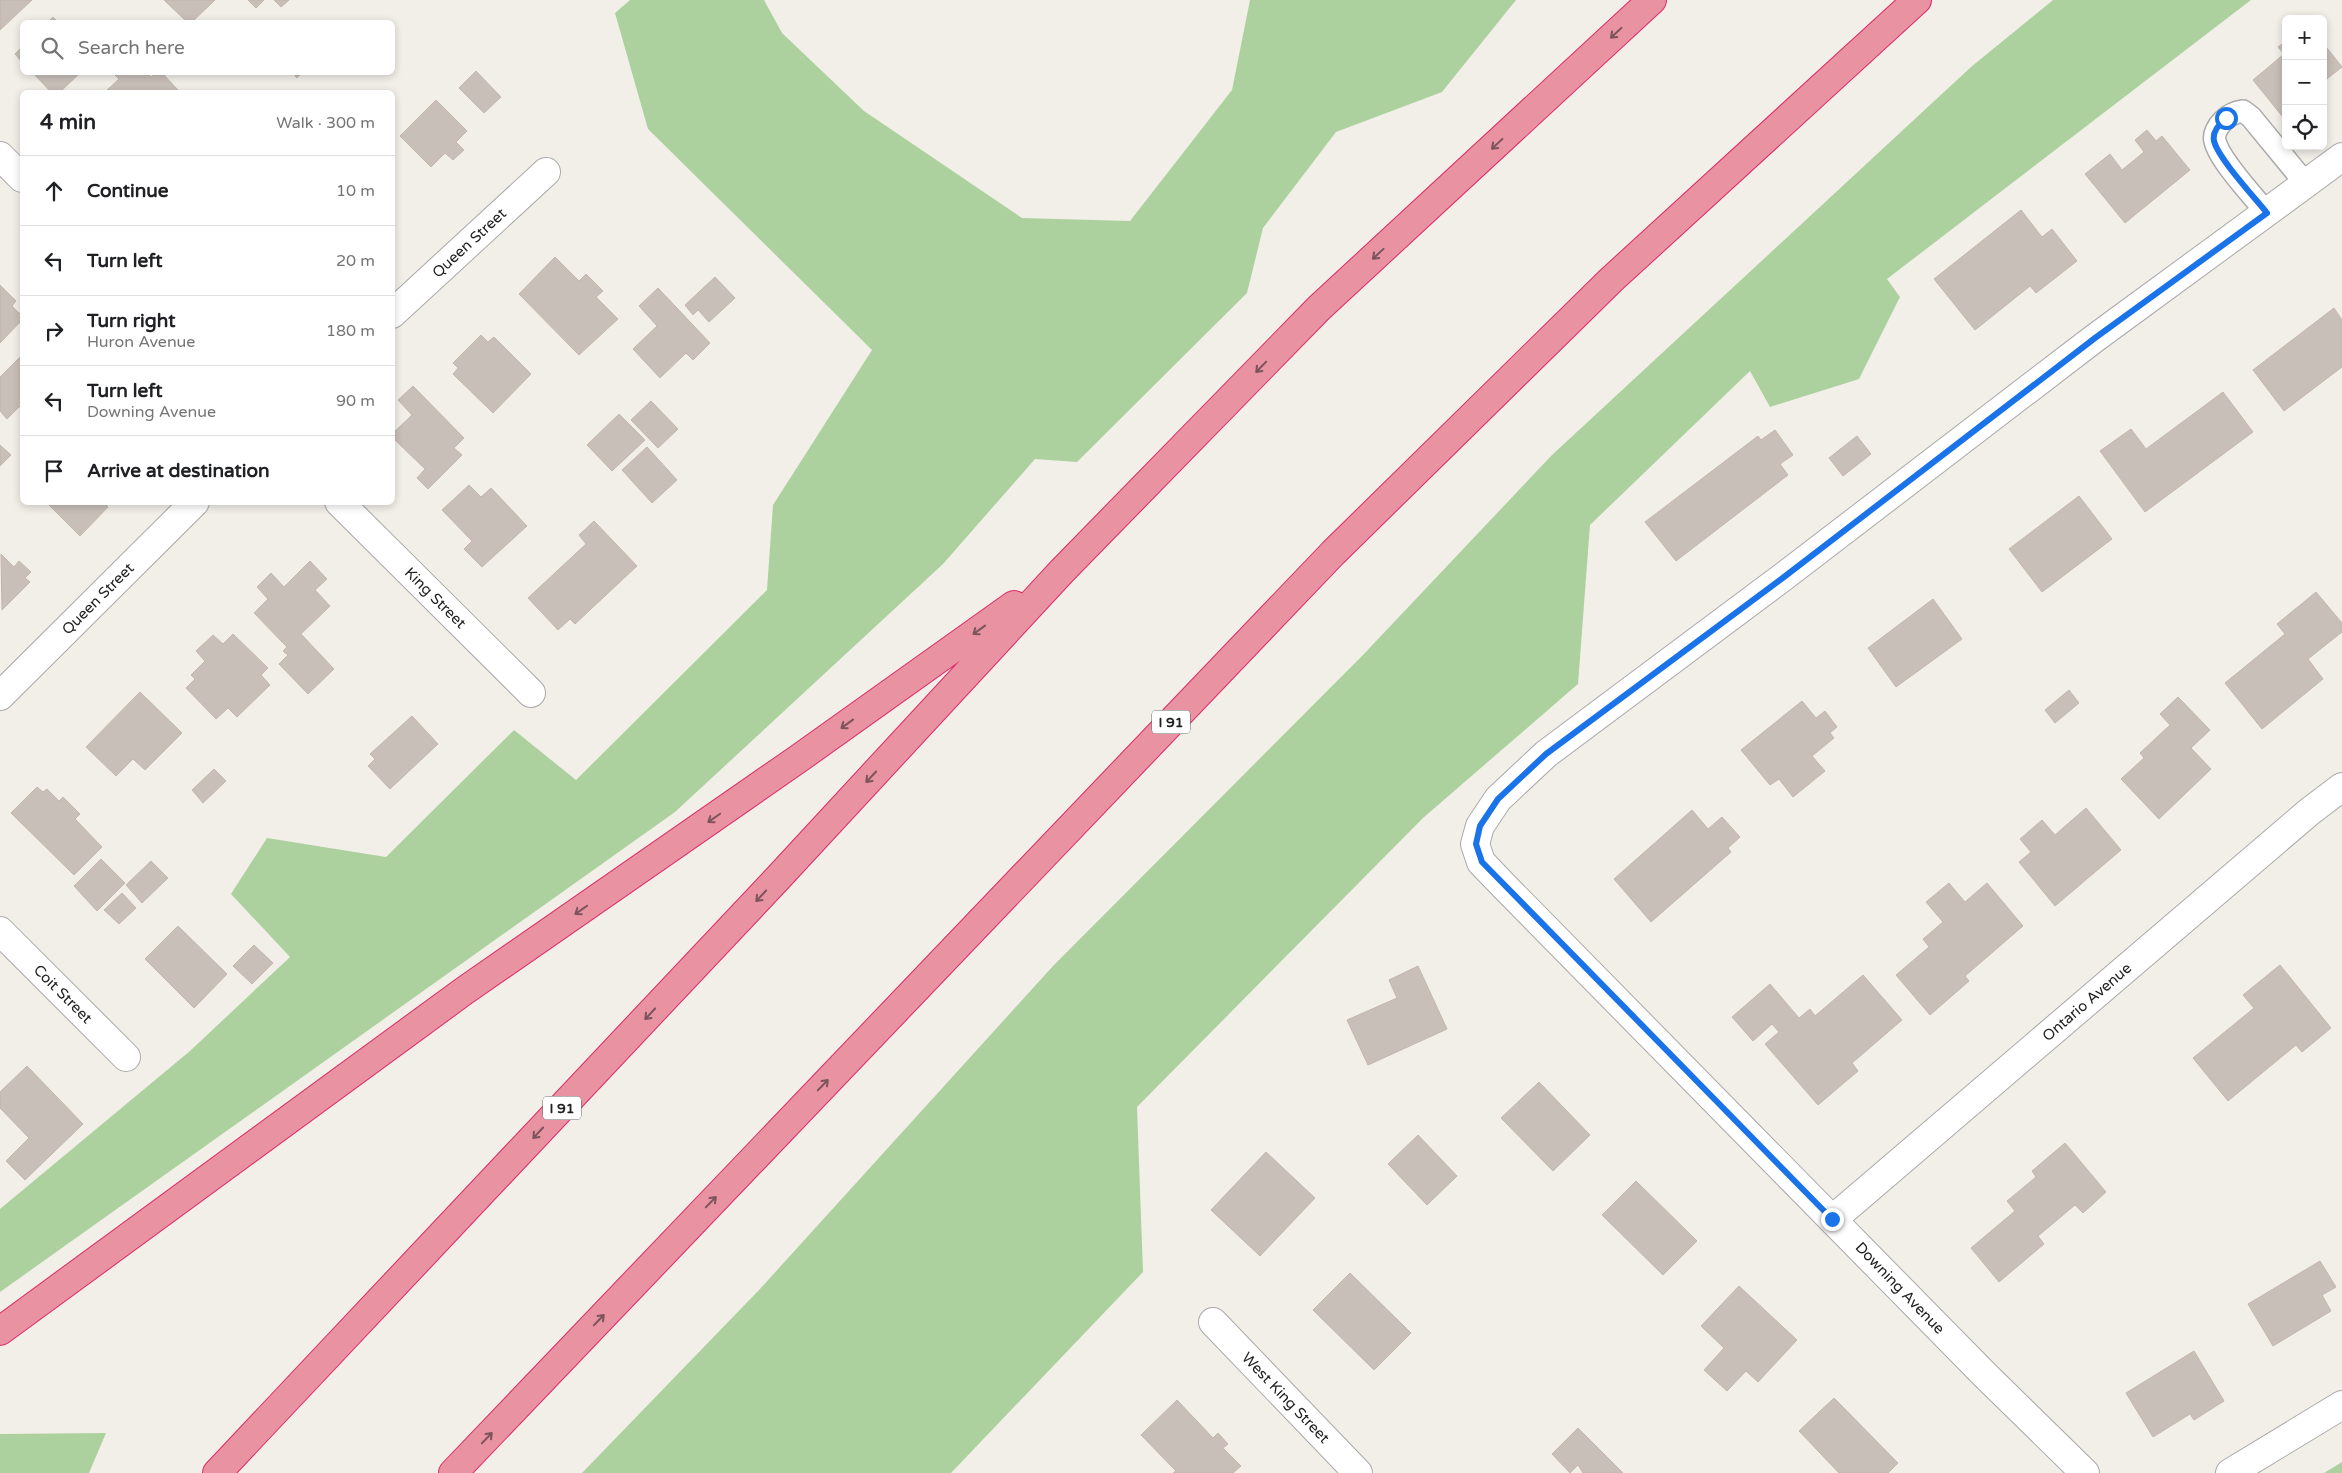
<!DOCTYPE html>
<html lang="en">
<head>
<meta charset="utf-8">
<style>
	body { margin:0; font-family:"Varela Round",sans-serif; background:#f6f6f6; color:#202124 }
	.controls { position:absolute; right:15px; top:15px; display:grid; overflow:hidden; border-radius:8px; box-shadow:0 2px 8px #0003 }
	.controls button { width:45px; height:45px; display:grid; place-items:center; padding:0; border:0; border-bottom:1px solid #e0e0e0; background:#fff; color:#202124; font:25px sans-serif }
	.stop { position:absolute; width:15px; height:15px; margin:-11px; border:4px solid #1a73e8; border-radius:50%; background:#fff }
	.stop.end { background:#1a73e8; border-color:#fff; box-shadow:0 1px 5px #0008 }
	.list { margin:0; padding:0; list-style:none }
	h2 { display:flex; justify-content:space-between; align-items:center; height:65px; margin:0; padding:0 20px; font-size:21px }
	h2 small { font-size:16px; font-weight:400; color:#757577 }
	.list li { display:grid; grid-template-columns:32px 1fr auto; gap:15px; align-items:center; box-sizing:border-box; height:70px; padding:0 20px; border-top:1px solid #e0e0e0 }
	.list b { display:block; font-size:19px; white-space:nowrap }
	.list p { margin:0; font-size:16px; white-space:nowrap; color:#757577 }
	.list em { font-size:16px; font-style:normal; color:#757577 }
	.icon { flex:none; width:28px; height:28px; fill:none; stroke:currentColor; stroke-width:2; stroke-linecap:round; stroke-linejoin:round }
	.map { position:relative; flex:none; width:2342px; height:1473px; overflow:hidden }
	.search { position:absolute; background:#fff; box-shadow:0 2px 8px #0003; left:20px; top:20px; width:375px; height:55px; display:flex; align-items:center; gap:12px; box-sizing:border-box; padding:0 18px; border-radius:8px; color:#757577; font-size:19px }
	.panel { position:absolute; background:#fff; box-shadow:0 2px 8px #0003; left:20px; top:90px; width:375px; height:415px; border-radius:8px }
	.map>svg:first-child { display:block }
	.forest { fill:#add19e }
	.building { fill:#c7bfb8; stroke:#c4b6ab }
	.lines { fill:none; stroke-linecap:round; stroke-linejoin:round }
	.lane-casing { stroke:#a9a9a9; stroke-width:24 }
	.street-casing { stroke:#a9a9a9; stroke-width:30 }
	.highway-casing { stroke:#dc2a67; stroke-width:30 }
	.lane { stroke:#fff; stroke-width:21 }
	.street { stroke:#fff; stroke-width:28 }
	.highway { stroke:#e892a2; stroke-width:28 }
	.oneway { stroke:#7b545c }
	.route { stroke:#1a73e8; stroke-width:6 }
	.labels { text-anchor:middle; stroke-width:4.5; stroke-linejoin:round; paint-order:stroke }
	.shield { fill:#fff; stroke:#646464; stroke-width:1 }
	.shield-label { font-size:14px; font-weight:bold; fill:#222 }
	.street-label { font-size:15px; fill:#222; stroke:#fff }
</style>
</head>
<body>
<div class="map">
<svg width="2342" height="1473" viewBox="0 0 2342 1473">
	<rect width="100%" height="100%" fill="#f2efe9"/>
	<path class="forest" d="M 630,0 L 764,0 L 782,33 L 864,111 L 1022,218 L 1130,221 L 1232,90 L 1250,0 L 1516,0 L 1442,92 L 1336,132 L 1263,228 L 1247,293 L 1077,462 L 1035,459 L 943,564 L 675,812 L 0,1292 L 0,1209 L 190,1051 L 290,957 L 231,894 L 267,838 L 386,857 L 514,730 L 576,780 L 767,590 L 773,505 L 872,350 L 648,129 L 615,13 Z
		M 2053,0 L 2251,0 L 1887,279 L 1900,297 L 1859,379 L 1770,407 L 1750,371 L 1590,525 L 1578,684 L 1423,818 L 1137,1107 L 1143,1272 L 951,1473 L 582,1473 L 759,1290 L 1053,966 L 1362,656 L 1552,455 L 1971,67 Z
		M 106,1433 L 89,1473 L 0,1473 L 0,1434 Z
		M 2342,1462 L 2342,1473 L 2324,1473 Z"/>
	<path class="building" d="M 0,0 L 32,0 L 0,30 Z
		M 164,0 L 215,0 L 192,22 L 187,22 Z
		M 248,0 L 264,0 L 256,8 Z
		M 274,0 L 289,0 L 281,7 Z
		M 53,17 L 58,22 L 48,22 Z
		M 2286,41 L 2286,113 L 2282,116 L 2253,80 L 2284,54 L 2278,47 Z
		M 2323,43 L 2342,67 L 2323,82 Z
		M 22,47 L 22,62 L 15,54 Z
		M 476,71 L 501,97 L 484,113 L 459,88 Z
		M 32,72 L 81,72 L 60,92 L 51,92 Z
		M 112,72 L 146,72 L 151,77 L 156,72 L 161,72 L 179,91 L 105,92 L 119,79 Z
		M 292,72 L 303,72 L 297,78 Z
		M 436,100 L 467,131 L 456,142 L 464,150 L 453,160 L 445,153 L 431,167 L 400,136 Z
		M 2147,130 L 2156,141 L 2162,136 L 2190,170 L 2125,223 L 2085,174 L 2110,154 L 2122,170 L 2144,152 L 2135,140 Z
		M 2021,210 L 2042,237 L 2052,229 L 2077,261 L 2036,293 L 2030,286 L 1975,330 L 1934,279 Z
		M 555,257 L 579,281 L 586,274 L 603,291 L 596,297 L 618,319 L 579,355 L 519,294 Z
		M 715,277 L 735,298 L 709,322 L 698,310 L 693,315 L 685,305 Z
		M 0,285 L 16,301 L 12,306 L 22,316 L 22,320 L 0,343 Z
		M 658,288 L 710,343 L 693,360 L 686,353 L 660,378 L 633,349 L 657,326 L 639,306 Z
		M 2334,308 L 2342,320 L 2342,367 L 2284,411 L 2253,370 Z
		M 481,335 L 488,342 L 494,337 L 531,374 L 493,413 L 453,374 L 458,368 L 453,363 Z
		M 22,355 L 22,404 L 7,419 L 0,411 L 0,377 Z
		M 413,386 L 464,438 L 454,448 L 462,455 L 428,489 L 417,478 L 425,469 L 392,437 L 392,434 L 412,415 L 398,400 Z
		M 2223,392 L 2253,432 L 2145,512 L 2100,451 L 2131,429 L 2146,449 Z
		M 651,401 L 678,429 L 658,448 L 631,420 Z
		M 619,414 L 645,440 L 612,471 L 587,445 Z
		M 1775,430 L 1793,455 L 1780,464 L 1788,475 L 1676,561 L 1645,522 L 1758,436 L 1761,440 Z
		M 1857,436 L 1871,454 L 1843,476 L 1829,458 Z
		M 0,445 L 11,455 L 0,466 Z
		M 647,447 L 677,480 L 652,503 L 622,470 Z
		M 469,485 L 481,497 L 491,488 L 527,526 L 482,567 L 464,549 L 472,541 L 442,510 Z
		M 2079,496 L 2112,539 L 2042,592 L 2009,549 Z
		M 52,502 L 103,502 L 108,507 L 80,536 L 49,505 Z
		M 594,521 L 637,566 L 575,624 L 570,619 L 558,630 L 528,598 L 586,544 L 579,535 Z
		M 1,554 L 14,567 L 19,561 L 31,572 L 25,578 L 30,582 L 2,610 Z
		M 310,561 L 327,579 L 315,590 L 330,606 L 301,634 L 334,669 L 308,694 L 279,664 L 288,655 L 283,651 L 287,647 L 254,613 L 268,599 L 257,587 L 271,573 L 284,587 Z
		M 2316,592 L 2342,623 L 2342,632 L 2308,659 L 2323,679 L 2262,729 L 2225,683 L 2285,634 L 2277,624 Z
		M 1933,599 L 1962,639 L 1896,687 L 1868,648 Z
		M 233,634 L 268,668 L 261,675 L 270,685 L 237,717 L 228,708 L 216,719 L 186,688 L 195,679 L 191,675 L 205,661 L 196,651 L 213,635 L 223,644 Z
		M 2069,690 L 2079,703 L 2055,723 L 2045,710 Z
		M 140,692 L 182,733 L 145,770 L 133,759 L 116,776 L 86,747 Z
		M 2178,697 L 2210,730 L 2191,748 L 2211,769 L 2159,819 L 2121,779 L 2144,758 L 2140,753 L 2170,725 L 2160,714 Z
		M 1802,701 L 1816,718 L 1825,711 L 1837,727 L 1830,733 L 1834,738 L 1812,756 L 1825,771 L 1793,797 L 1779,779 L 1770,785 L 1741,750 Z
		M 412,716 L 438,744 L 390,789 L 368,766 L 375,759 L 370,754 Z
		M 214,769 L 226,781 L 203,803 L 192,790 Z
		M 37,787 L 43,792 L 47,789 L 59,801 L 63,797 L 80,814 L 75,819 L 102,847 L 74,875 L 11,813 Z
		M 2086,808 L 2121,850 L 2055,906 L 2019,862 L 2031,852 L 2020,839 L 2042,820 L 2055,835 Z
		M 1692,810 L 1708,829 L 1722,817 L 1740,837 L 1728,848 L 1731,852 L 1651,922 L 1614,879 Z
		M 101,859 L 125,883 L 97,911 L 74,886 Z
		M 151,861 L 168,878 L 142,903 L 126,885 Z
		M 1949,883 L 1965,902 L 1987,883 L 2023,926 L 1965,976 L 1969,981 L 1930,1015 L 1896,975 L 1929,947 L 1923,939 L 1943,922 L 1926,902 Z
		M 122,893 L 136,908 L 119,924 L 104,910 Z
		M 178,926 L 227,974 L 194,1008 L 145,959 Z
		M 254,945 L 273,963 L 252,984 L 233,966 Z
		M 2280,965 L 2331,1028 L 2302,1052 L 2296,1045 L 2228,1101 L 2193,1058 L 2254,1008 L 2243,995 Z
		M 1418,966 L 1447,1029 L 1368,1065 L 1347,1020 L 1397,998 L 1389,980 Z
		M 1863,975 L 1902,1020 L 1852,1063 L 1858,1071 L 1818,1105 L 1765,1044 L 1779,1032 L 1772,1024 L 1753,1041 L 1732,1017 L 1770,984 L 1799,1018 L 1810,1009 L 1815,1016 Z
		M 27,1066 L 83,1124 L 25,1180 L 6,1161 L 29,1138 L 0,1108 L 0,1092 Z
		M 1539,1082 L 1590,1135 L 1553,1171 L 1501,1118 Z
		M 1418,1135 L 1457,1176 L 1427,1205 L 1388,1164 Z
		M 2065,1143 L 2106,1192 L 2083,1213 L 2075,1205 L 2038,1236 L 2044,1244 L 1999,1282 L 1971,1248 L 2015,1211 L 2007,1201 L 2036,1177 L 2032,1171 Z
		M 1266,1152 L 1315,1198 L 1260,1256 L 1211,1210 Z
		M 1636,1181 L 1697,1241 L 1663,1275 L 1602,1215 Z
		M 2320,1261 L 2336,1287 L 2322,1295 L 2331,1311 L 2273,1346 L 2248,1304 Z
		M 1350,1273 L 1411,1333 L 1374,1370 L 1313,1310 Z
		M 1739,1286 L 1797,1340 L 1758,1382 L 1746,1371 L 1727,1391 L 1704,1370 L 1724,1348 L 1701,1326 Z
		M 2194,1351 L 2224,1401 L 2194,1420 L 2190,1414 L 2153,1437 L 2126,1393 Z
		M 1834,1398 L 1898,1463 L 1888,1473 L 1839,1473 L 1799,1431 Z
		M 1177,1400 L 1213,1438 L 1218,1433 L 1228,1444 L 1223,1448 L 1241,1466 L 1233,1473 L 1173,1473 L 1176,1471 L 1141,1435 Z
		M 1578,1428 L 1623,1473 L 1583,1473 L 1578,1465 L 1570,1473 L 1552,1454 Z"/>
	<g class="lines">
		<defs>
			<path id="lane" d="M 2267,213 C 2254,197 2219,160 2215,141 C 2213,134 2218,126 2223,121 C 2229,115 2235,112 2243,111 L 2251,117 L 2306,184"/>
			<g id="street">
				<path d="M 0,156 L 22,178"/>
				<path id="s1" d="M 392,314 L 546,172"/>
				<path id="s2" d="M 339,502 L 531,693"/>
				<path id="s3" d="M 0,696 L 195,502"/>
				<path id="s4" d="M 0,931 L 126,1057"/>
				<path id="s5" d="M 1833,1219 L 2309,812 L 2342,787"/>
				<path id="s6" d="M 1213,1322 L 1358,1473"/>
				<path d="M 2085,1473 L 1985,1375 L 1504,886 L 1481,862 L 1475,844 L 1480,826 L 1498,799 L 1546,754 L 1783,577 L 2095,338 L 2342,157"/>
				<path d="M 2230,1473 L 2342,1405"/>
			</g>
			<path id="highway" d="M 0,1331 L 464,991 L 798,759 L 1014,605
				M 217,1473 L 777,879 L 1062,571 L 1319,308 L 1652,0
				M 453,1473 L 1333,553 L 1611,280 L 1917,0"/>
		</defs>
		<use href="#lane" class="lane-casing"/>
		<use href="#street" class="street-casing"/>
		<use href="#highway" class="highway-casing"/>
		<use href="#lane" class="lane"/>
		<use href="#street" class="street"/>
		<use href="#highway" class="highway"/>
	</g>
	<defs><path id="oneway-shaft" d="M-6 0H5M1.5-3L5.5 0L1.5 3" fill="none" stroke-width="1.6" stroke-linecap="round" stroke-linejoin="round" transform="scale(1.25)"/></defs>
	<g class="oneway">
		<use href="#oneway-shaft" transform="translate(1616 33) rotate(137)"/>
		<use href="#oneway-shaft" transform="translate(1497 144) rotate(137)"/>
		<use href="#oneway-shaft" transform="translate(1378 254) rotate(137)"/>
		<use href="#oneway-shaft" transform="translate(1261 367) rotate(134)"/>
		<use href="#oneway-shaft" transform="translate(979 630) rotate(144)"/>
		<use href="#oneway-shaft" transform="translate(847 724) rotate(144)"/>
		<use href="#oneway-shaft" transform="translate(871 777) rotate(133)"/>
		<use href="#oneway-shaft" transform="translate(714 818) rotate(145)"/>
		<use href="#oneway-shaft" transform="translate(761 896) rotate(133)"/>
		<use href="#oneway-shaft" transform="translate(581 910) rotate(145)"/>
		<use href="#oneway-shaft" transform="translate(650 1014) rotate(133)"/>
		<use href="#oneway-shaft" transform="translate(823 1085) rotate(-46)"/>
		<use href="#oneway-shaft" transform="translate(538 1133) rotate(133)"/>
		<use href="#oneway-shaft" transform="translate(711 1202) rotate(-46)"/>
		<use href="#oneway-shaft" transform="translate(599 1320) rotate(-46)"/>
		<use href="#oneway-shaft" transform="translate(487 1438) rotate(-46)"/>
	</g>
	<g class="lines">
		<path class="route" d="M 1832,1219 L 1482,862 L 1476,844 L 1480,826 L 1498,799 L 1546,754 L 1784,577 L 2095,338 L 2267,213 C 2255,198 2218,158 2214,141 C 2212,131 2220,124 2226,118"/>
	</g>
	<g class="labels">
		<g class="shield">
			<rect x="1152" y="710.5" width="38" height="23" rx="4"/>
			<rect x="543" y="1096.5" width="38" height="23" rx="4"/>
		</g>
		<g class="shield-label">
			<text x="1171" y="727">I 91</text>
			<text x="562" y="1113">I 91</text>
		</g>
		<g class="street-label">
			<text dy="5" stroke="none"><textPath href="#s1" startOffset="105">Queen Street</textPath></text>
			<text dy="5" stroke="none"><textPath href="#s2" startOffset="136">King Street</textPath></text>
			<text dy="5" stroke="none"><textPath href="#s3" startOffset="138">Queen Street</textPath></text>
			<text dy="5" stroke="none"><textPath href="#s4" startOffset="89">Coit Street</textPath></text>
			<text dy="5" stroke="none"><textPath href="#s5" startOffset="334">Ontario Avenue</textPath></text>
			<text transform="translate(1900 1288) rotate(46)" y="5">Downing Avenue</text>
			<text dy="5" stroke="none"><textPath href="#s6" startOffset="105">West King Street</textPath></text>
		</g>
	</g>
</svg>
<div class="controls">
<button>+</button>
<button>−</button>
<button><svg class="icon" aria-label="locate" viewBox="0 0 24 24"><circle cx="12" cy="12" r="6"/><path d="M12 2v4M12 18v4M2 12h4M18 12h4"/></svg></button>
</div>
<div class="stop" style="left:2226px;top:118px"></div>
<div class="stop end" style="left:1832px;top:1219px"></div>
<div class="search"><svg class="icon" aria-label="search" viewBox="0 0 24 24"><circle cx="10" cy="10" r="6"/><path d="M15 15l6 6"/></svg>Search here</div>
<section class="panel">
<h2>4 min<small>Walk · 300 m</small></h2>
<ul class="list">
<li><svg class="icon" aria-label="ahead" viewBox="0 0 24 24"><path d="M12 20V5M6 11l6-6 6 6"/></svg><div><b>Continue</b></div><em>10 m</em></li>
<li><svg class="icon" aria-label="left" viewBox="0 0 24 24"><path d="M17 20v-9H6M10 6l-5 5 5 5"/></svg><div><b>Turn left</b></div><em>20 m</em></li>
<li><svg class="icon" aria-label="right" viewBox="0 0 24 24"><path d="M7 20v-9h11M14 6l5 5-5 5"/></svg><div><b>Turn right</b><p>Huron Avenue</p></div><em>180 m</em></li>
<li><svg class="icon" aria-label="left" viewBox="0 0 24 24"><path d="M17 20v-9H6M10 6l-5 5 5 5"/></svg><div><b>Turn left</b><p>Downing Avenue</p></div><em>90 m</em></li>
<li><svg class="icon" aria-label="arrive" viewBox="0 0 24 24"><path d="M6 21V4h12l-3 4 3 4H6"/></svg><div><b>Arrive at destination</b></div></li>
</ul>
</section>
</div>
</body>
</html>
